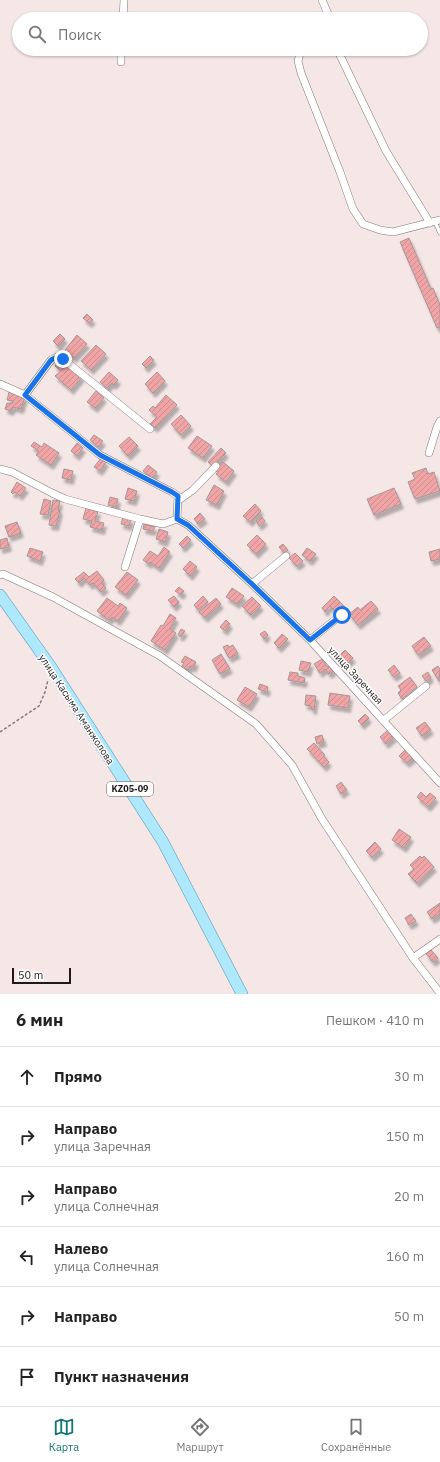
<!DOCTYPE html>
<html lang="ru">
<head>
<meta charset="utf-8">
<style>
	body { margin:0; font-family:"IBM Plex Sans",sans-serif; background:#f2f2f2; color:#222 }
	.scale { position:absolute; left:12px; bottom:10px; width:59px; box-sizing:border-box; padding-left:4px; border:2px solid #1f1a1a; border-top:0; font-size:11px; line-height:14px; white-space:nowrap; color:#1f1a1a; -webkit-text-stroke:3px #fff; paint-order:stroke }
	.stop { position:absolute; width:12px; height:12px; margin:-9px; border:3px solid #1a73e8; border-radius:50%; background:#fff }
	.stop.end { background:#1a73e8; border-color:#fff; box-shadow:0 1px 4px #0008 }
	.list { margin:0; padding:0; list-style:none }
	h2 { display:flex; justify-content:space-between; align-items:center; height:52px; margin:0; padding:0 16px; font-size:17px }
	h2 small { font-size:13px; font-weight:400; color:#767676 }
	.list li { display:grid; grid-template-columns:26px 1fr auto; gap:12px; align-items:center; box-sizing:border-box; height:60px; padding:0 16px; border-top:1px solid #e0e0e0 }
	.list b { display:block; font-size:15px; white-space:nowrap }
	.list p { margin:0; font-size:13px; white-space:nowrap; color:#767676 }
	.list em { font-size:13px; font-style:normal; color:#767676 }
	.icon { flex:none; width:22px; height:22px; fill:none; stroke:currentColor; stroke-width:2; stroke-linecap:round; stroke-linejoin:round }
	.map { position:relative; flex:none; width:440px; height:994px; overflow:hidden }
	.search { position:absolute; background:#fff; box-shadow:0 1px 3px #0004; left:12px; right:12px; top:12px; height:44px; display:flex; align-items:center; gap:10px; box-sizing:border-box; padding:0 14px; border-radius:22px; color:#767676; font-size:15px }
	.sheet { height:412px; background:#fff }
	nav { display:flex; justify-content:space-around; align-items:center; box-sizing:border-box; height:56px; border-top:1px solid #e0e0e0; background:#fff; font-size:11px; color:#767676 }
	nav a { display:grid; justify-items:center; gap:2px }
	nav .on { color:#0f766e }
	.map>svg:first-child { display:block }
	.building { fill:url(#building-hatch); stroke:#a59797; filter:url(#shadow) }
	.lines { fill:none; stroke-linecap:round; stroke-linejoin:round }
	.lane-casing { stroke:#847777; stroke-width:4.5 }
	.street-casing { stroke:#847777; stroke-width:8 }
	.primary-casing { stroke:#5896ad; stroke-width:12 }
	.path { stroke:#817777; stroke-width:1.5; stroke-dasharray:3 2; stroke-linecap:butt }
	.lane { stroke:#fff; stroke-width:3.5 }
	.street { stroke:#fff; stroke-width:7 }
	.primary { stroke:#ade8fd; stroke-width:11 }
	.route { stroke:#1a73e8; stroke-width:5 }
	.labels { text-anchor:middle; stroke-width:3; stroke-linejoin:round; paint-order:stroke }
	.shield { fill:#fff; stroke:#625f5f; stroke-width:1 }
	.shield-label { font-size:9px; font-weight:bold; fill:#1f1a1a }
	.street-label { font-size:10px; fill:#1f1a1a; stroke:#fff }
</style>
</head>
<body>
<div class="map">
<svg width="440" height="994" viewBox="0 0 440 994">
	<defs>
		<pattern id="building-hatch" width="6" height="6" patternUnits="userSpaceOnUse"><rect width="6" height="6" fill="#f0a4a6"/><path d="M-1 1l2-2M0 6l6-6M5 7l2-2" fill="none" stroke="#cd8d8e"/></pattern>
		<filter id="shadow"><feDropShadow dx="2.5" dy="4.5" stdDeviation="1" flood-color="#0004"/></filter>
	</defs>
	<rect width="100%" height="100%" fill="#f6e7e7"/>
	<path class="building" d="M 409,238 L 431,289 L 433,288 L 440,305 L 440,327 L 437,328 L 400,242 Z
		M 87,314 L 93,320 L 89,323 L 83,318 Z
		M 60,334 L 65,339 L 58,346 L 53,341 Z
		M 77,335 L 87,344 L 74,358 L 65,350 Z
		M 96,345 L 106,354 L 91,370 L 81,361 Z
		M 150,356 L 154,360 L 146,368 L 142,364 Z
		M 59,361 L 65,366 L 66,364 L 82,377 L 71,390 L 55,376 L 61,371 L 55,366 Z
		M 109,372 L 118,380 L 114,385 L 112,383 L 107,388 L 100,382 Z
		M 157,372 L 165,381 L 153,393 L 145,384 Z
		M 96,391 L 104,398 L 95,408 L 87,402 Z
		M 9,392 L 25,397 L 21,409 L 13,407 L 11,411 L 5,409 L 7,403 L 12,404 L 13,401 L 7,400 Z
		M 166,395 L 177,405 L 155,428 L 150,424 L 157,417 L 149,410 L 153,406 L 155,408 Z
		M 181,415 L 191,426 L 181,435 L 171,424 Z
		M 94,435 L 103,441 L 98,447 L 90,440 Z
		M 197,436 L 212,446 L 203,458 L 188,448 Z
		M 129,437 L 138,446 L 128,456 L 119,446 Z
		M 34,442 L 42,447 L 44,443 L 59,453 L 51,465 L 36,455 L 39,451 L 31,446 Z
		M 77,443 L 83,448 L 77,456 L 71,451 Z
		M 221,448 L 226,453 L 213,467 L 208,462 Z
		M 101,458 L 106,462 L 100,471 L 94,467 Z
		M 223,462 L 234,471 L 226,482 L 216,474 L 218,472 L 216,471 Z
		M 148,465 L 157,472 L 152,478 L 143,471 Z
		M 426,468 L 428,474 L 434,472 L 440,491 L 415,499 L 408,482 L 415,479 L 412,473 Z
		M 64,469 L 73,471 L 71,480 L 62,478 Z
		M 17,482 L 26,488 L 20,496 L 15,492 L 13,494 L 11,492 Z
		M 214,485 L 224,491 L 217,505 L 206,500 Z
		M 128,488 L 137,491 L 134,501 L 125,499 Z
		M 394,488 L 401,504 L 374,515 L 367,499 Z
		M 110,497 L 118,499 L 116,507 L 108,505 Z
		M 44,499 L 51,501 L 48,515 L 40,514 Z
		M 53,500 L 60,501 L 58,510 L 60,510 L 56,526 L 49,525 Z
		M 255,504 L 261,511 L 250,522 L 243,516 Z
		M 86,508 L 98,511 L 95,521 L 104,523 L 102,530 L 90,527 L 92,521 L 83,519 Z
		M 200,513 L 205,519 L 198,524 L 194,519 Z
		M 123,517 L 131,519 L 129,526 L 121,524 Z
		M 262,517 L 265,521 L 259,526 L 256,521 Z
		M 17,522 L 21,533 L 9,537 L 5,526 Z
		M 144,524 L 155,527 L 153,531 L 143,529 Z
		M 159,529 L 168,532 L 165,542 L 156,539 Z
		M 257,535 L 266,544 L 256,554 L 247,545 Z
		M 187,536 L 191,540 L 183,548 L 179,544 Z
		M 7,538 L 9,547 L 0,549 L 0,540 Z
		M 283,544 L 288,550 L 284,553 L 279,547 Z
		M 164,547 L 170,552 L 159,568 L 150,562 L 149,564 L 143,560 L 150,551 L 158,556 Z
		M 30,548 L 43,552 L 40,561 L 27,556 Z
		M 307,548 L 316,554 L 310,561 L 302,555 Z
		M 440,549 L 440,559 L 431,561 L 429,552 Z
		M 295,553 L 303,561 L 297,566 L 289,558 Z
		M 190,561 L 197,567 L 190,576 L 183,569 Z
		M 97,571 L 104,580 L 101,583 L 106,588 L 101,592 L 93,583 L 90,585 L 84,578 L 79,583 L 75,579 L 84,572 L 89,577 Z
		M 127,572 L 138,580 L 126,595 L 115,587 Z
		M 179,587 L 184,591 L 181,595 L 175,591 Z
		M 232,588 L 244,596 L 237,604 L 226,597 Z
		M 174,596 L 179,602 L 174,607 L 168,600 Z
		M 203,596 L 208,602 L 198,610 L 194,605 Z
		M 334,596 L 345,607 L 338,614 L 330,606 L 325,612 L 322,608 Z
		M 252,597 L 261,606 L 251,615 L 242,606 Z
		M 107,598 L 118,606 L 120,603 L 127,608 L 118,621 L 112,617 L 109,620 L 97,611 Z
		M 216,598 L 221,604 L 205,618 L 199,612 Z
		M 371,601 L 378,609 L 358,625 L 349,614 L 358,607 L 360,610 Z
		M 170,614 L 176,618 L 170,629 L 176,633 L 165,650 L 151,641 L 161,625 L 163,626 Z
		M 226,620 L 230,624 L 225,631 L 220,627 Z
		M 181,629 L 185,631 L 181,637 L 178,635 Z
		M 265,631 L 268,635 L 264,639 L 260,634 Z
		M 282,634 L 288,639 L 279,648 L 274,643 Z
		M 424,637 L 431,646 L 418,655 L 412,646 Z
		M 228,645 L 229,647 L 233,645 L 238,654 L 229,658 L 223,647 Z
		M 345,650 L 353,658 L 346,665 L 341,659 L 342,657 L 340,655 Z
		M 221,654 L 230,669 L 220,674 L 212,660 Z
		M 185,656 L 196,662 L 193,668 L 190,666 L 188,670 L 182,666 L 184,663 L 181,662 Z
		M 322,659 L 327,667 L 330,665 L 334,671 L 329,674 L 325,669 L 320,673 L 314,664 Z
		M 301,661 L 311,663 L 308,672 L 299,670 Z
		M 394,665 L 400,673 L 394,677 L 388,670 Z
		M 438,666 L 440,669 L 439,681 L 432,670 Z
		M 290,672 L 298,673 L 298,676 L 305,678 L 304,683 L 288,680 Z
		M 428,672 L 431,678 L 426,681 L 422,676 Z
		M 410,677 L 417,687 L 402,699 L 398,693 L 401,690 L 398,686 Z
		M 260,684 L 268,687 L 267,692 L 258,689 Z
		M 245,687 L 257,694 L 249,707 L 237,700 Z
		M 330,693 L 350,696 L 348,708 L 328,705 Z
		M 306,695 L 316,696 L 314,710 L 311,709 L 311,706 L 305,705 Z
		M 365,714 L 369,718 L 362,725 L 358,721 Z
		M 425,722 L 431,730 L 422,736 L 416,728 Z
		M 388,730 L 394,737 L 386,744 L 380,737 Z
		M 322,735 L 324,742 L 317,744 L 315,737 Z
		M 314,743 L 325,755 L 323,756 L 329,762 L 324,767 L 307,749 Z
		M 406,749 L 414,757 L 407,763 L 399,756 Z
		M 341,782 L 347,790 L 341,794 L 336,786 Z
		M 421,792 L 426,797 L 430,793 L 436,798 L 428,807 L 417,797 Z
		M 399,829 L 411,837 L 404,848 L 392,840 Z
		M 375,842 L 381,849 L 372,857 L 366,851 Z
		M 420,856 L 422,858 L 424,856 L 434,867 L 417,883 L 408,874 L 414,869 L 410,865 Z
		M 440,903 L 440,914 L 432,919 L 427,912 Z
		M 411,914 L 416,921 L 409,925 L 405,918 Z
		M 431,950 L 438,958 L 433,962 L 426,954 Z"/>
	<g class="lines">
		<defs>
			<path id="lane" d="M 435,222 L 440,233"/>
			<path id="street" d="M 322,0 L 329,16 L 329,19
				M 123,19 L 124,0
				M 301,49 L 298,61 L 301,73 L 340,172 L 353,209 L 363,224 L 380,230 L 393,232 L 440,220
				M 337,49 L 386,151 L 430,223
				M 121,62 L 121,49
				M 0,384 L 25,395 L 100,455 L 172,492 L 178,496 L 177,519
				M 25,395 L 51,360 L 57,357 L 63,359 L 150,429
				M 429,453 L 437,427 L 440,421
				M 0,469 L 12,472 L 52,493 L 65,499 L 140,519 L 163,524 L 177,519 L 188,525 L 252,584 L 310,640 L 440,783
				M 179,500 L 193,490 L 216,466
				M 125,567 L 140,519
				M 0,575 L 3,574 L 53,597 L 160,656 L 256,724 L 292,765 L 322,819 L 413,958 L 440,993
				M 252,584 L 286,556
				M 310,640 L 341,615
				M 384,720 L 426,686
				M 413,958 L 440,939"/>
			<path id="primary" d="M 0,595 L 51,667 L 163,842 L 242,994"/>
		</defs>
		<use href="#lane" class="lane-casing"/>
		<use href="#street" class="street-casing"/>
		<use href="#primary" class="primary-casing"/>
		<path class="path" d="M 0,732 L 39,706 L 45,692 L 48,680"/>
		<use href="#lane" class="lane"/>
		<use href="#street" class="street"/>
		<use href="#primary" class="primary"/>
	</g>
	<g class="lines">
		<path class="route" d="M 63,359 L 57,357 L 51,360 L 25,395 L 100,455 L 172,492 L 178,496 L 177,519 L 188,525 L 252,584 L 310,640 L 342,615"/>
	</g>
	<g class="labels">
		<rect class="shield" x="107" y="782" width="46" height="14" rx="3"/>
		<g class="shield-label">
			<text x="130" y="792">KZ05-09</text>
		</g>
		<g class="street-label">
			<text transform="translate(356 675) rotate(47)" y="4">улица Заречная</text>
			<text transform="translate(77 709) rotate(57)" y="4">улица Касыма Аманжолова</text>
		</g>
	</g>
</svg>
<div class="scale">50 m</div>
<div class="stop" style="left:342px;top:615px"></div>
<div class="stop end" style="left:63px;top:359px"></div>
<div class="search"><svg class="icon" aria-label="search" viewBox="0 0 24 24"><circle cx="10" cy="10" r="6"/><path d="M15 15l6 6"/></svg>Поиск</div>
</div>
<section class="sheet">
<h2>6 мин<small>Пешком · 410 m</small></h2>
<ul class="list">
<li><svg class="icon" aria-label="ahead" viewBox="0 0 24 24"><path d="M12 20V5M6 11l6-6 6 6"/></svg><div><b>Прямо</b></div><em>30 m</em></li>
<li><svg class="icon" aria-label="right" viewBox="0 0 24 24"><path d="M7 20v-9h11M14 6l5 5-5 5"/></svg><div><b>Направо</b><p>улица Заречная</p></div><em>150 m</em></li>
<li><svg class="icon" aria-label="right" viewBox="0 0 24 24"><path d="M7 20v-9h11M14 6l5 5-5 5"/></svg><div><b>Направо</b><p>улица Солнечная</p></div><em>20 m</em></li>
<li><svg class="icon" aria-label="left" viewBox="0 0 24 24"><path d="M17 20v-9H6M10 6l-5 5 5 5"/></svg><div><b>Налево</b><p>улица Солнечная</p></div><em>160 m</em></li>
<li><svg class="icon" aria-label="right" viewBox="0 0 24 24"><path d="M7 20v-9h11M14 6l5 5-5 5"/></svg><div><b>Направо</b></div><em>50 m</em></li>
<li><svg class="icon" aria-label="arrive" viewBox="0 0 24 24"><path d="M6 21V4h12l-3 4 3 4H6"/></svg><div><b>Пункт назначения</b></div></li>
</ul>
</section>
<nav>
<a class="on"><svg class="icon" aria-label="map" viewBox="0 0 24 24"><path d="M3 6l6-2 6 2 6-2v14l-6 2-6-2-6 2zM9 4v14M15 6v14"/></svg>Карта</a>
<a><svg class="icon" aria-label="directions" viewBox="0 0 24 24"><path d="M12 3l9 9-9 9-9-9zM9 14v-3h6M13 9l2 2-2 2"/></svg>Маршрут</a>
<a><svg class="icon" aria-label="saved" viewBox="0 0 24 24"><path d="M7 4h10v16l-5-4-5 4z"/></svg>Сохранённые</a>
</nav>
</body>
</html>
